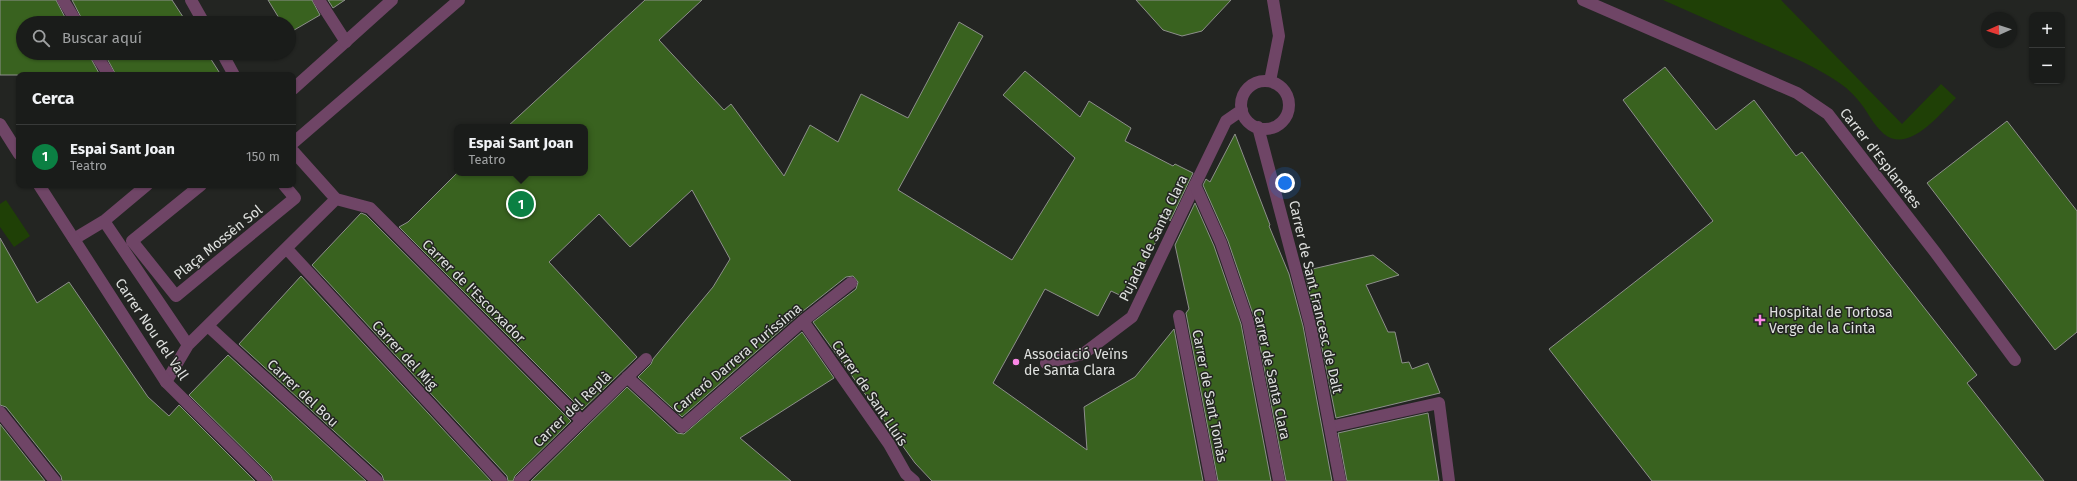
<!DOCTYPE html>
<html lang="es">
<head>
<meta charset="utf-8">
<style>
	body { margin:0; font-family:"Fira Sans",sans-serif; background:#272927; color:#f1f3f6 }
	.controls { position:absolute; right:12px; top:12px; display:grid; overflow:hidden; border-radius:8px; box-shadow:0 1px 3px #0004 }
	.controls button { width:36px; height:36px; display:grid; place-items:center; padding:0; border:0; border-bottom:1px solid #383a39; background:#1a1c1a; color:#f1f3f6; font:20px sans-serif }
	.compass { position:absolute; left:1981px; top:12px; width:36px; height:36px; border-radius:50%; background:#1a1c1a; box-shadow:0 1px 3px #0004; rotate:267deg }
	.you { position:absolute; left:1285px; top:183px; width:14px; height:14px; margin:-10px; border:3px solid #fff; border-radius:50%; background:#1a73e8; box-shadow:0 0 0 6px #1a73e833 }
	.badge { display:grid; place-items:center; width:26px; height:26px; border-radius:50%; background:#0b8043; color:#fff; font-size:13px; font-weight:700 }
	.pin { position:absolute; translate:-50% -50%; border:2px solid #fff; box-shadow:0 1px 4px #0006 }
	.popup { position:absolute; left:454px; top:124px; width:134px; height:52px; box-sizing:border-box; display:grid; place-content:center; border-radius:8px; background:#1a1c1a; filter:drop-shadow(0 1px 3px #0005); font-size:13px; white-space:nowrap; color:#9fa1a2 }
	.popup b { font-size:15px; color:#f1f3f6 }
	.popup::after { content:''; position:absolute; left:50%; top:100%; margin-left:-8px; border:8px solid transparent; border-top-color:#1a1c1a }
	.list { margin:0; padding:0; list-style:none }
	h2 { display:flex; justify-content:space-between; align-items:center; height:52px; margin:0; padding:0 16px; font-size:17px }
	h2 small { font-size:13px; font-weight:400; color:#9fa1a2 }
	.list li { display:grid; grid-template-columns:26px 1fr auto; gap:12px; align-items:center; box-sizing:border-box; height:64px; padding:0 16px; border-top:1px solid #383a39 }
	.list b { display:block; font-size:15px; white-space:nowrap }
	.list p { margin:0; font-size:13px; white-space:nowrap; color:#9fa1a2 }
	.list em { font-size:13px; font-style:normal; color:#9fa1a2 }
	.icon { flex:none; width:22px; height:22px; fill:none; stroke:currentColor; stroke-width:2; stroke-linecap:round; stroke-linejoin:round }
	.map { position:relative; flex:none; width:2077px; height:481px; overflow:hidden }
	.search { position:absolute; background:#1a1c1a; box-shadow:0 1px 3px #0004; left:16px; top:16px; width:280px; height:44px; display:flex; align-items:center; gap:10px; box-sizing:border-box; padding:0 14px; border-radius:22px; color:#9fa1a2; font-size:15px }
	.panel { position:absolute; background:#1a1c1a; box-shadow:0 1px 3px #0004; left:16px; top:72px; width:280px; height:116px; border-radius:8px }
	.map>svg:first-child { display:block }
	.green { fill:#1f4006 }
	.building { fill:#39621f; stroke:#8d8f8b }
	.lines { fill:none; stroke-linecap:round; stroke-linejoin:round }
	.service { stroke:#6f4566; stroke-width:12 }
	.pedestrian { stroke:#6f4566; stroke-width:12 }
	.minor { stroke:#6f4566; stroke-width:12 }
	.poi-dot { fill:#fb87e6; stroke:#232522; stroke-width:1.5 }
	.labels { text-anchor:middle; stroke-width:3; stroke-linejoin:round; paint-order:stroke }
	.street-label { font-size:14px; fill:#dfe1df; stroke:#232522 }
	.poi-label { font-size:14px; fill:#dfe1df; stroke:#232522; text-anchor:start }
</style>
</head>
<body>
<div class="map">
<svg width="2077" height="481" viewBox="0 0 2077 481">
	<rect width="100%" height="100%" fill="#232522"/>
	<path class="green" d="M 1663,0 L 1781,0 L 1902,124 L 1941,84 L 1956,98 C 1940,114 1909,154 1884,134 C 1873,125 1867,110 1858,100 C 1845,83 1822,72 1803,62 Z
		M 6,200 L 30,236 L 14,247 L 0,227 L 0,204 Z"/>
	<path class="building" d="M 0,0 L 56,0 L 68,23 L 23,23 L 23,53 L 88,53 L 100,75 L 0,75 Z
		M 72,0 L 172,0 L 187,23 L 84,23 Z
		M 268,0 L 312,0 L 320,15 L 289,33 L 289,23 L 282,23 Z
		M 328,0 L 345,0 L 333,8 Z
		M 645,0 L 702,0 L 659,40 L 724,110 L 731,104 L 784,176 L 810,125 L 838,142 L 861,94 L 908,118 L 959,22 L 983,36 L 898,190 L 1012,260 L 1075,158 L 1003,95 L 1025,71 L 1080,117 L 1089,101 L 1131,128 L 1125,141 L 1173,166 L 1175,164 L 1193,173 L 1170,221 L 1169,217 L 1126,298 L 1111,291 L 1098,316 L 1045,289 L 993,383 L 1087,450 L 1084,407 L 1135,377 L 1174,329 L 1203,481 L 932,481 L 915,463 L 813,322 L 856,289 L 858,282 L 853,276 L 846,277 L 798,315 L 682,417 L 638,377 L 651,364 L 653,359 L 713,287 L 730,259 L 692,190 L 630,247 L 599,214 L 549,262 L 637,357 L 582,410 L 399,227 L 408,222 L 457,173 L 585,173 L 585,127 L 507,127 Z
		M 1136,0 L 1231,0 L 1202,31 L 1182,36 L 1163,30 Z
		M 104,53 L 207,53 L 221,75 L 116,75 Z
		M 1665,67 L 1716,130 L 1754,100 L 1796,156 L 1802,152 L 1977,375 L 1967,383 L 2044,481 L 1652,481 L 1549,349 L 1713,221 L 1623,100 Z
		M 2007,121 L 2077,211 L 2077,332 L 2055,350 L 1927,183 Z
		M 1235,134 L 1270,225 L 1269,226 L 1289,274 L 1303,326 L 1332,481 L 1286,481 L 1255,320 L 1228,241 L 1203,185 L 1206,179 L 1210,182 Z
		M 1195,203 L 1214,246 L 1241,324 L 1271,481 L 1218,481 L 1186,313 L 1189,309 L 1175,245 Z
		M 361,213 L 366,215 L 571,421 L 515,476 L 513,481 L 508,481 L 507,476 L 312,265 Z
		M 0,238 L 37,303 L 69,282 L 148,397 L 169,416 L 179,405 L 255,481 L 62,481 L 61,476 L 6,407 L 0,405 Z
		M 1373,255 L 1399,275 L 1366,285 L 1388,332 L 1395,332 L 1402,363 L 1409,362 L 1412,369 L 1428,363 L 1440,393 L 1336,418 L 1317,323 L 1304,271 Z
		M 301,276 L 491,481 L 384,481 L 382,475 L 239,344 Z
		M 802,332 L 834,378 L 740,438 L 791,481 L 531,481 L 627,387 L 677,433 L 684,434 Z
		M 228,355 L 366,481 L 273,481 L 271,476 L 189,395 Z
		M 1428,413 L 1439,481 L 1347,481 L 1338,433 Z
		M 0,424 L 45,481 L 0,481 Z"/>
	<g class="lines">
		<path class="service" d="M 1046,363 L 1083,354 L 1132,317 L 1195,185"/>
		<path class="pedestrian" d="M 293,89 L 392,0
			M 293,143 L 459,0
			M 147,185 L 104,221 L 188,345
			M 201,185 L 132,241 L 176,296 L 295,198 L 284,185
			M 336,199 L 370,208 L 581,420
			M 74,239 L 104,221
			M 287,249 L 501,481
			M 1179,316 L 1211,481
			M 803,321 L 889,444 L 906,474 L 914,481
			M 208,326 L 377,481
			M 627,377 L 682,427 L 803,321 L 851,283
			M 166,382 L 188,345 L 336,199 L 293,151
			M 0,412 L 55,481
			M 1330,427 L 1439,403 L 1449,481
			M 520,481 L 646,359"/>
		<path class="minor" d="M 63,0 L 77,23
			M 191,0 L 204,23
			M 319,0 L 346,42
			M 1583,0 L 1797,93 L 1828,114 L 1935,252 L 2015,360
			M 95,53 L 109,75
			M 222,53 L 234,75
			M 1270,81 L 1279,36 L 1273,0
			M1241 105a24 24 0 1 1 48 0a24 24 0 1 1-48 0Z
			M 1242,110 L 1226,121 L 1195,185 L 1221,243 L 1248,322 L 1279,481
			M 0,124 L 19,154
			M 1258,127 L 1310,324 L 1340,481
			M 39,185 L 166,382 L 266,481"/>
	</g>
	<g class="poi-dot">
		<path d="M1758 314h4v4h4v4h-4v4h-4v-4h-4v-4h4z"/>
		<circle cx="1016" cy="362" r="4"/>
	</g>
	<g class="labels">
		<g class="street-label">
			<text transform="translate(1881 158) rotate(52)" y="5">Carrer d'Esplanetes</text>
			<text transform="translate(1153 238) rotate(-64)" y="5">Pujada de Santa Clara</text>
			<text transform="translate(218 242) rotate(-39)" y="5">Plaça Mossèn Sol</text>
			<text transform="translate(474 291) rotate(45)" y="5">Carrer de l'Escorxador</text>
			<text transform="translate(1316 297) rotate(77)" y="5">Carrer de Sant Francesc de Dalt</text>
			<text transform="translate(152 329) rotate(56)" y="5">Carrer Nou del Vall</text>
			<text transform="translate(405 355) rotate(47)" y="5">Carrer del Mig</text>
			<text transform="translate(737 358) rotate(-40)" y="5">Carreró Darrera Puríssima</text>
			<text transform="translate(1272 374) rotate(78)" y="5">Carrer de Santa Clara</text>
			<text transform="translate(303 393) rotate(43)" y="5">Carrer del Bou</text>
			<text transform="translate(870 393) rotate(56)" y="5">Carrer de Sant Lluís</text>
			<text transform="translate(1210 396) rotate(79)" y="5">Carrer de Sant Tomàs</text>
			<text transform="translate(572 409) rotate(-44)" y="5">Carrer del Replà</text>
		</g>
		<g class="poi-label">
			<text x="1769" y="317">Hospital de Tortosa<tspan x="1769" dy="16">Verge de la Cinta</tspan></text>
			<text x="1024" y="359">Associació Veïns<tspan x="1024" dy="16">de Santa Clara</tspan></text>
		</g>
	</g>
</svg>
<div class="controls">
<button>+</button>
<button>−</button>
</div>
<svg class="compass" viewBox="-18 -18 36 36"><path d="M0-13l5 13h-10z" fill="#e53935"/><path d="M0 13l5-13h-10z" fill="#9fa1a2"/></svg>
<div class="you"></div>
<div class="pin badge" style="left:521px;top:204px">1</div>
<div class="popup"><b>Espai Sant Joan</b>Teatro</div>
<div class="search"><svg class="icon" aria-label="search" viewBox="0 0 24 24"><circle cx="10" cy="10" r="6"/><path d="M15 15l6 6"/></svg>Buscar aquí</div>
<section class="panel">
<h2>Cerca<small></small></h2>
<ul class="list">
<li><span class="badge">1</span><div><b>Espai Sant Joan</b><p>Teatro</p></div><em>150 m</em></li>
</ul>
</section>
</div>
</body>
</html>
